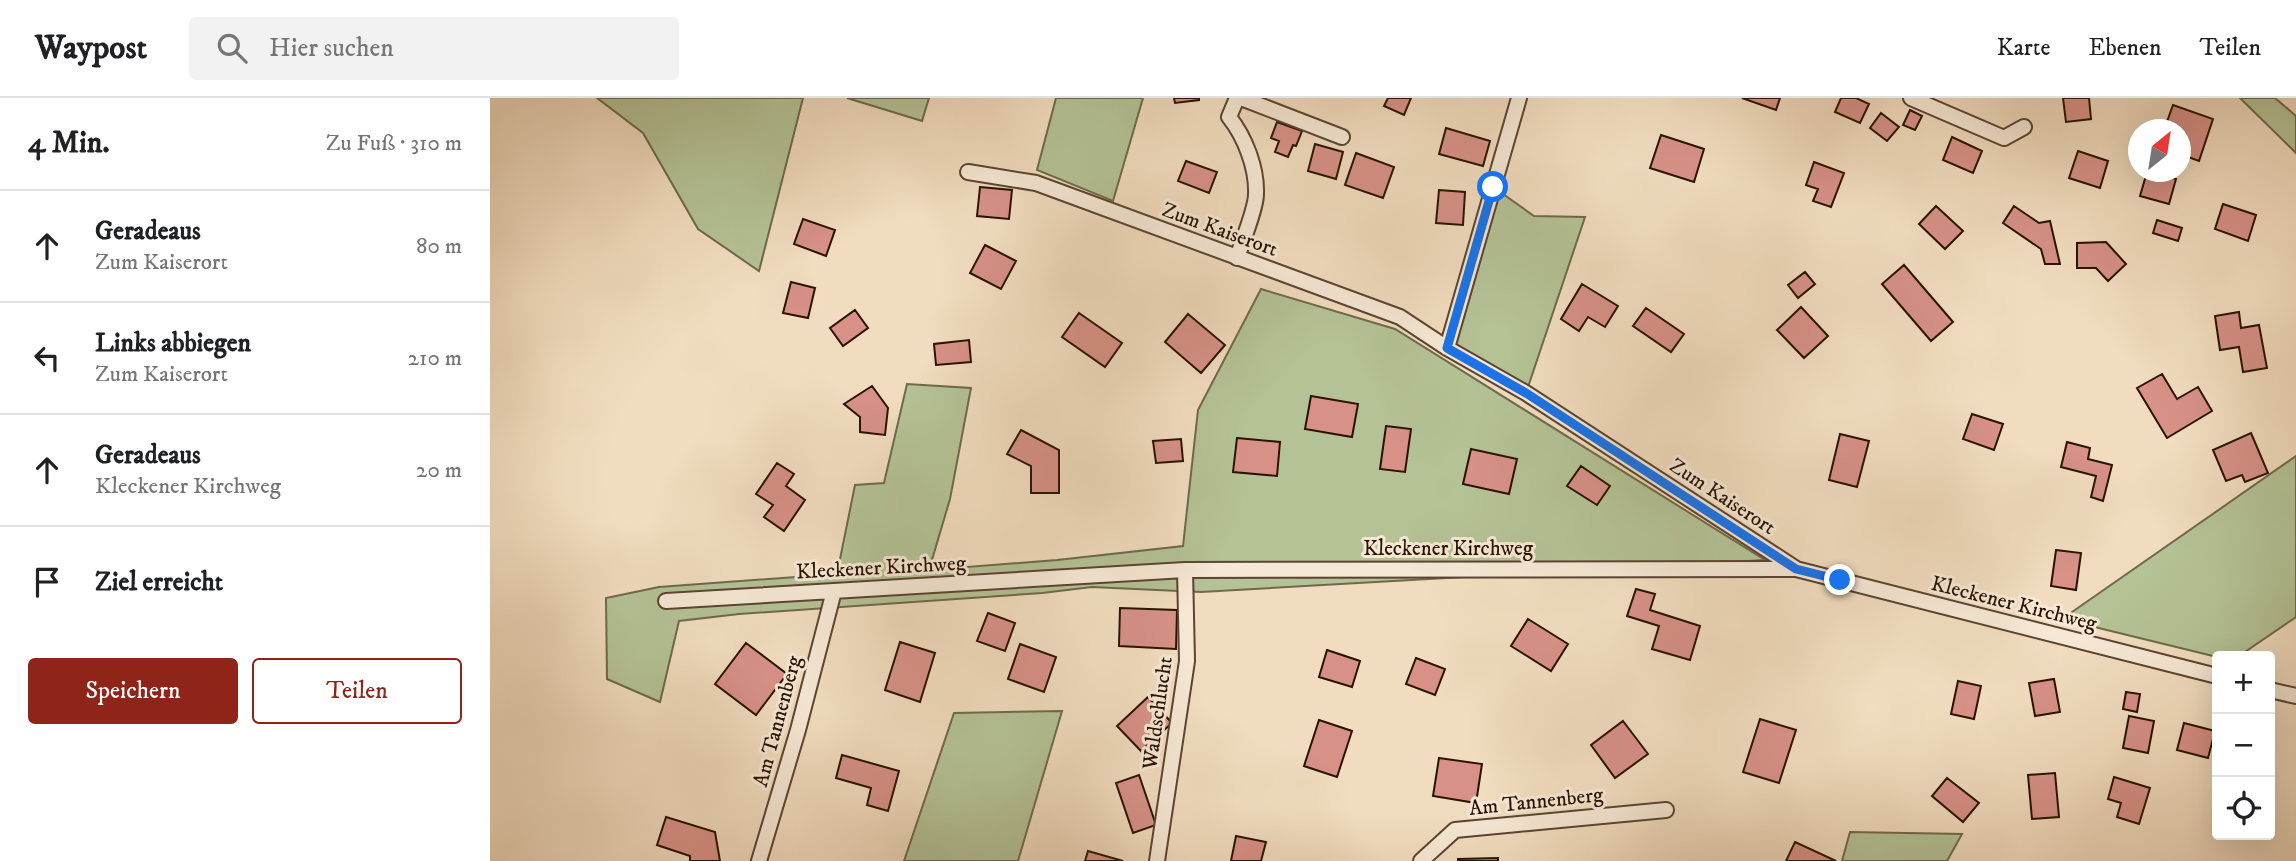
<!DOCTYPE html>
<html lang="de">
<head>
<meta charset="utf-8">
<style>
	body { margin:0; font-family:"IM FELL DW Pica",serif; background:#f2f2f2; color:#202124 }
	.controls { position:absolute; right:21px; bottom:21px; display:grid; overflow:hidden; border-radius:7px; box-shadow:0 7px 28px #0002 }
	.controls button { width:63px; height:63px; display:grid; place-items:center; padding:0; border:0; border-bottom:2px solid #e0e0e0; background:#fff; color:#202124; font:35px sans-serif }
	.compass { position:absolute; left:1638px; top:21px; width:63px; height:63px; border-radius:50%; background:#fff; box-shadow:0 7px 28px #0002; rotate:30deg }
	.stop { position:absolute; width:21px; height:21px; margin:-16px; border:5px solid #1a73e8; border-radius:50%; background:#fff }
	.stop.end { background:#1a73e8; border-color:#fff; box-shadow:0 2px 7px #0008 }
	.list { margin:0; padding:0; list-style:none }
	h2 { display:flex; justify-content:space-between; align-items:center; height:91px; margin:0; padding:0 28px; font-size:30px }
	h2 small { font-size:23px; font-weight:400; color:#757577 }
	.list li { display:grid; grid-template-columns:46px 1fr auto; gap:21px; align-items:center; box-sizing:border-box; height:112px; padding:0 28px; border-top:2px solid #e0e0e0 }
	.list b { display:block; font-size:26px; white-space:nowrap }
	.list p { margin:0; font-size:23px; white-space:nowrap; color:#757577 }
	.list em { font-size:23px; font-style:normal; color:#757577 }
	.actions { display:flex; gap:14px; padding:21px 28px }
	.actions a { flex:1; padding:16px 0; border:2px solid #8f2418; border-radius:7px; text-align:center; font-size:24px; color:#8f2418 }
	.actions .main { background:#8f2418; color:#fff }
	.icon { flex:none; width:38px; height:38px; fill:none; stroke:currentColor; stroke-width:2; stroke-linecap:round; stroke-linejoin:round }
	.map { position:relative; flex:none; width:1806px; height:763px; overflow:hidden }
	header { display:flex; align-items:center; gap:42px; box-sizing:border-box; height:98px; padding:0 35px; background:#fff; border-bottom:2px solid #e0e0e0 }
	header strong { font-size:33px }
	nav { display:flex; gap:38px; margin-inline-start:auto; font-size:24px }
	.search { width:490px; height:63px; background:#f2f2f2; display:flex; align-items:center; gap:18px; box-sizing:border-box; padding:0 24px; border-radius:7px; color:#757577; font-size:26px }
	main { display:flex }
	aside { flex:1; background:#fff }
	.map>svg:first-child { display:block }
	.green { fill:#b4c296; stroke:#6e6a4b; stroke-width:2 }
	.building { fill:#d79187; stroke:#291200; stroke-width:2 }
	.lines { fill:none; stroke-linecap:round; stroke-linejoin:round }
	.minor-casing { stroke:#5b4430; stroke-width:18 }
	.minor { stroke:#f6e8d5; stroke-width:14 }
	.route { stroke:#1a73e8; stroke-width:9 }
	.labels { text-anchor:middle; stroke-width:6; stroke-linejoin:round; paint-order:stroke }
	.street-label { font-size:21px; fill:#291200; stroke:#f6e8d5 }
</style>
</head>
<body>
<header>
<strong>Waypost</strong>
<div class="search"><svg class="icon" aria-label="search" viewBox="0 0 24 24"><circle cx="10" cy="10" r="6"/><path d="M15 15l6 6"/></svg>Hier suchen</div>
<nav><a>Karte</a><a>Ebenen</a><a>Teilen</a></nav>
</header>
<main>
<aside>
<h2>4 Min.<small>Zu Fuß · 310 m</small></h2>
<ul class="list">
<li><svg class="icon" aria-label="ahead" viewBox="0 0 24 24"><path d="M12 20V5M6 11l6-6 6 6"/></svg><div><b>Geradeaus</b><p>Zum Kaiserort</p></div><em>80 m</em></li>
<li><svg class="icon" aria-label="left" viewBox="0 0 24 24"><path d="M17 20v-9H6M10 6l-5 5 5 5"/></svg><div><b>Links abbiegen</b><p>Zum Kaiserort</p></div><em>210 m</em></li>
<li><svg class="icon" aria-label="ahead" viewBox="0 0 24 24"><path d="M12 20V5M6 11l6-6 6 6"/></svg><div><b>Geradeaus</b><p>Kleckener Kirchweg</p></div><em>20 m</em></li>
<li><svg class="icon" aria-label="arrive" viewBox="0 0 24 24"><path d="M6 21V4h12l-3 4 3 4H6"/></svg><div><b>Ziel erreicht</b></div></li>
</ul>
<div class="actions"><a class="main">Speichern</a><a>Teilen</a></div>
</aside>
<div class="map">
<svg width="1806" height="763" viewBox="0 0 1806 763">
	<rect width="100%" height="100%" fill="#f1dcbf"/>
	<filter id="stains"><feTurbulence type="fractalNoise" baseFrequency=".00286" numOctaves="4"/><feColorMatrix values="0 0 0 0 .2 0 0 0 0 .09 0 0 0 0 .02 0 0 0 .5 -.17"/></filter>
	<radialGradient id="worn" r=".72"><stop offset=".6" stop-color="#630" stop-opacity="0"/><stop offset="1" stop-color="#630" stop-opacity=".3"/></radialGradient>
	<path class="green" d="M 107,0 L 313,0 L 269,173 L 208,131 L 153,35 Z
		M 357,0 L 439,0 L 432,23 Z
		M 566,0 L 653,0 L 623,103 L 547,72 Z
		M 1750,0 L 1785,0 L 1806,18 L 1806,55 Z
		M 1003,89 L 1044,118 L 1095,119 L 1036,295 L 958,250 Z
		M 771,191 L 905,231 L 1275,462 L 711,494 L 602,489 L 552,495 L 249,516 L 189,523 L 170,604 L 117,581 L 116,500 L 169,489 L 347,476 L 365,387 L 394,385 L 417,286 L 481,290 L 460,401 L 439,472 L 567,462 L 693,448 L 708,312 Z
		M 1806,358 L 1806,519 L 1749,558 L 1727,559 L 1572,521 Z
		M 572,613 L 528,763 L 414,763 L 464,615 Z
		M 1360,734 L 1472,736 L 1457,763 L 1352,763 Z"/>
	<path class="building" d="M 684,0 L 709,0 L 709,2 L 685,5 Z
		M 898,0 L 921,0 L 914,17 L 894,8 Z
		M 1252,0 L 1290,0 L 1286,12 Z
		M 1351,0 L 1366,0 L 1379,6 L 1370,25 L 1345,14 Z
		M 1573,0 L 1599,0 L 1601,21 L 1576,24 Z
		M 1683,7 L 1723,21 L 1709,63 L 1690,56 L 1694,40 L 1690,39 L 1690,32 L 1674,32 Z
		M 1420,12 L 1432,18 L 1425,32 L 1413,27 Z
		M 1391,15 L 1409,29 L 1397,43 L 1380,30 Z
		M 787,24 L 812,33 L 806,48 L 803,47 L 798,59 L 785,54 L 789,43 L 781,40 Z
		M 956,30 L 1000,43 L 993,68 L 949,56 Z
		M 1171,37 L 1214,51 L 1204,84 L 1160,70 Z
		M 1462,39 L 1492,53 L 1483,75 L 1453,62 Z
		M 825,46 L 853,54 L 846,81 L 818,73 Z
		M 1588,53 L 1618,63 L 1610,90 L 1579,80 Z
		M 866,55 L 904,69 L 893,100 L 855,87 Z
		M 696,63 L 727,74 L 719,95 L 688,83 Z
		M 1324,64 L 1354,75 L 1341,109 L 1323,103 L 1328,91 L 1316,87 Z
		M 1657,74 L 1686,81 L 1679,106 L 1650,98 Z
		M 490,89 L 522,92 L 519,121 L 487,118 Z
		M 949,92 L 975,94 L 973,127 L 946,125 Z
		M 1733,106 L 1766,117 L 1758,143 L 1725,131 Z
		M 1446,108 L 1473,133 L 1455,151 L 1429,126 Z
		M 1524,108 L 1549,125 L 1560,123 L 1570,166 L 1555,166 L 1551,151 L 1513,125 Z
		M 313,121 L 345,132 L 336,158 L 304,146 Z
		M 1667,122 L 1692,130 L 1688,143 L 1663,135 Z
		M 1616,144 L 1636,166 L 1618,183 L 1606,170 L 1587,170 L 1587,145 Z
		M 495,147 L 526,163 L 511,191 L 480,175 Z
		M 1414,167 L 1463,224 L 1441,243 L 1392,186 Z
		M 1315,174 L 1325,186 L 1308,200 L 1298,187 Z
		M 301,184 L 325,190 L 318,220 L 293,215 Z
		M 1092,186 L 1128,208 L 1115,229 L 1098,219 L 1089,233 L 1071,221 Z
		M 1311,209 L 1338,238 L 1314,260 L 1287,232 Z
		M 1156,210 L 1194,236 L 1181,254 L 1143,228 Z
		M 365,212 L 378,230 L 353,248 L 340,230 Z
		M 1749,214 L 1751,230 L 1769,227 L 1777,270 L 1753,274 L 1749,249 L 1730,252 L 1725,218 Z
		M 589,215 L 632,245 L 615,269 L 572,239 Z
		M 698,216 L 735,247 L 711,275 L 675,244 Z
		M 479,242 L 481,264 L 446,267 L 444,246 Z
		M 1672,276 L 1687,301 L 1708,289 L 1722,313 L 1677,340 L 1647,290 Z
		M 382,288 L 398,310 L 395,337 L 370,334 L 370,319 L 354,306 Z
		M 821,298 L 868,306 L 862,339 L 815,331 Z
		M 1482,316 L 1513,326 L 1504,352 L 1473,341 Z
		M 896,328 L 921,331 L 915,374 L 890,371 Z
		M 531,332 L 569,352 L 569,395 L 541,395 L 541,368 L 517,356 Z
		M 1761,335 L 1778,375 L 1755,384 L 1752,377 L 1736,383 L 1723,352 Z
		M 1350,336 L 1379,343 L 1367,389 L 1339,382 Z
		M 747,340 L 790,344 L 787,378 L 743,374 Z
		M 691,341 L 693,363 L 666,365 L 663,343 Z
		M 1577,344 L 1600,350 L 1598,361 L 1622,367 L 1613,403 L 1601,399 L 1606,378 L 1571,369 Z
		M 981,351 L 1027,361 L 1019,396 L 973,386 Z
		M 287,365 L 304,376 L 296,388 L 315,402 L 294,433 L 274,419 L 283,407 L 266,396 Z
		M 1091,368 L 1120,388 L 1107,407 L 1077,388 Z
		M 1566,452 L 1591,455 L 1586,492 L 1561,488 Z
		M 1146,491 L 1165,496 L 1160,512 L 1210,528 L 1200,562 L 1162,551 L 1169,528 L 1137,518 Z
		M 630,510 L 687,512 L 686,551 L 629,548 Z
		M 498,515 L 525,525 L 515,553 L 487,543 Z
		M 1038,521 L 1078,546 L 1061,573 L 1021,548 Z
		M 410,544 L 445,555 L 430,604 L 395,592 Z
		M 256,545 L 297,576 L 266,617 L 225,586 Z
		M 530,546 L 566,559 L 554,594 L 518,581 Z
		M 837,552 L 870,563 L 862,589 L 829,579 Z
		M 926,560 L 955,571 L 945,597 L 916,586 Z
		M 1564,581 L 1570,614 L 1545,618 L 1539,585 Z
		M 1468,583 L 1491,588 L 1484,621 L 1461,616 Z
		M 1636,594 L 1650,596 L 1647,614 L 1633,611 Z
		M 658,599 L 682,625 L 651,653 L 627,628 Z
		M 1639,618 L 1664,623 L 1658,655 L 1633,650 Z
		M 1270,621 L 1306,632 L 1289,685 L 1253,674 Z
		M 829,622 L 862,633 L 847,679 L 814,668 Z
		M 1133,623 L 1158,656 L 1125,680 L 1101,647 Z
		M 1694,625 L 1725,633 L 1718,660 L 1687,652 Z
		M 352,657 L 409,673 L 398,713 L 377,707 L 381,690 L 346,680 Z
		M 949,660 L 992,666 L 986,705 L 943,698 Z
		M 1565,675 L 1569,719 L 1542,721 L 1538,677 Z
		M 649,677 L 666,727 L 643,735 L 626,685 Z
		M 1624,679 L 1660,690 L 1649,726 L 1627,719 L 1631,705 L 1618,701 Z
		M 1457,680 L 1489,705 L 1473,724 L 1442,698 Z
		M 176,719 L 225,734 L 230,763 L 200,763 L 200,758 L 167,747 Z
		M 746,738 L 776,744 L 771,763 L 741,763 Z
		M 1305,744 L 1346,763 L 1296,763 Z
		M 598,753 L 633,763 L 595,763 Z
		M 1008,760 L 1008,763 L 968,763 L 968,761 Z"/>
	<g class="lines">
		<defs>
			<path id="minor" d="M 751,0 L 852,39
				M 1421,0 L 1514,40 L 1534,29
				M 478,74 L 546,85 L 910,219 L 957,250 L 1036,295 L 1305,470
				M 747,160 C 752,144 766,111 766,96 C 767,70 755,39 739,19 L 747,0
				M 957,250 L 1029,0
				M 176,503 L 695,472 L 1306,471 L 1727,578
				M 1780,592 L 1806,598
				M 269,763 L 308,632 L 344,493
				M 667,763 L 697,563 L 695,472
				M 931,763 L 965,732 L 1176,712"/>
		</defs>
		<use href="#minor" class="minor-casing"/>
		<use href="#minor" class="minor"/>
	</g>
	<g class="lines">
		<path class="route" d="M 1003,89 L 957,250 L 1036,295 L 1306,471 L 1350,482"/>
	</g>
	<g class="labels">
		<g class="street-label">
			<text transform="translate(730 131) rotate(20)" y="7">Zum Kaiserort</text>
			<text transform="translate(1233 398) rotate(33)" y="7">Zum Kaiserort</text>
			<text x="958" y="457">Kleckener Kirchweg</text>
			<text transform="translate(391 469) rotate(-3)" y="7">Kleckener Kirchweg</text>
			<text transform="translate(1524 505) rotate(14)" y="7">Kleckener Kirchweg</text>
			<text transform="translate(667 615) rotate(-82)" y="7">Waldschlucht</text>
			<text transform="translate(287 623) rotate(-75)" y="7">Am Tannenberg</text>
			<text transform="translate(1046 703) rotate(-6)" y="7">Am Tannenberg</text>
		</g>
	</g>
	<rect width="100%" height="100%" filter="url(#stains)"/>
	<rect width="100%" height="100%" fill="url(#worn)"/>
</svg>
<div class="controls">
<button>+</button>
<button>−</button>
<button><svg class="icon" aria-label="locate" viewBox="0 0 24 24"><circle cx="12" cy="12" r="6"/><path d="M12 2v4M12 18v4M2 12h4M18 12h4"/></svg></button>
</div>
<svg class="compass" viewBox="-18 -18 36 36"><path d="M0-13l5 13h-10z" fill="#e53935"/><path d="M0 13l5-13h-10z" fill="#757577"/></svg>
<div class="stop" style="left:1003px;top:89px"></div>
<div class="stop end" style="left:1350px;top:482px"></div>
</div>
</main>
</body>
</html>
